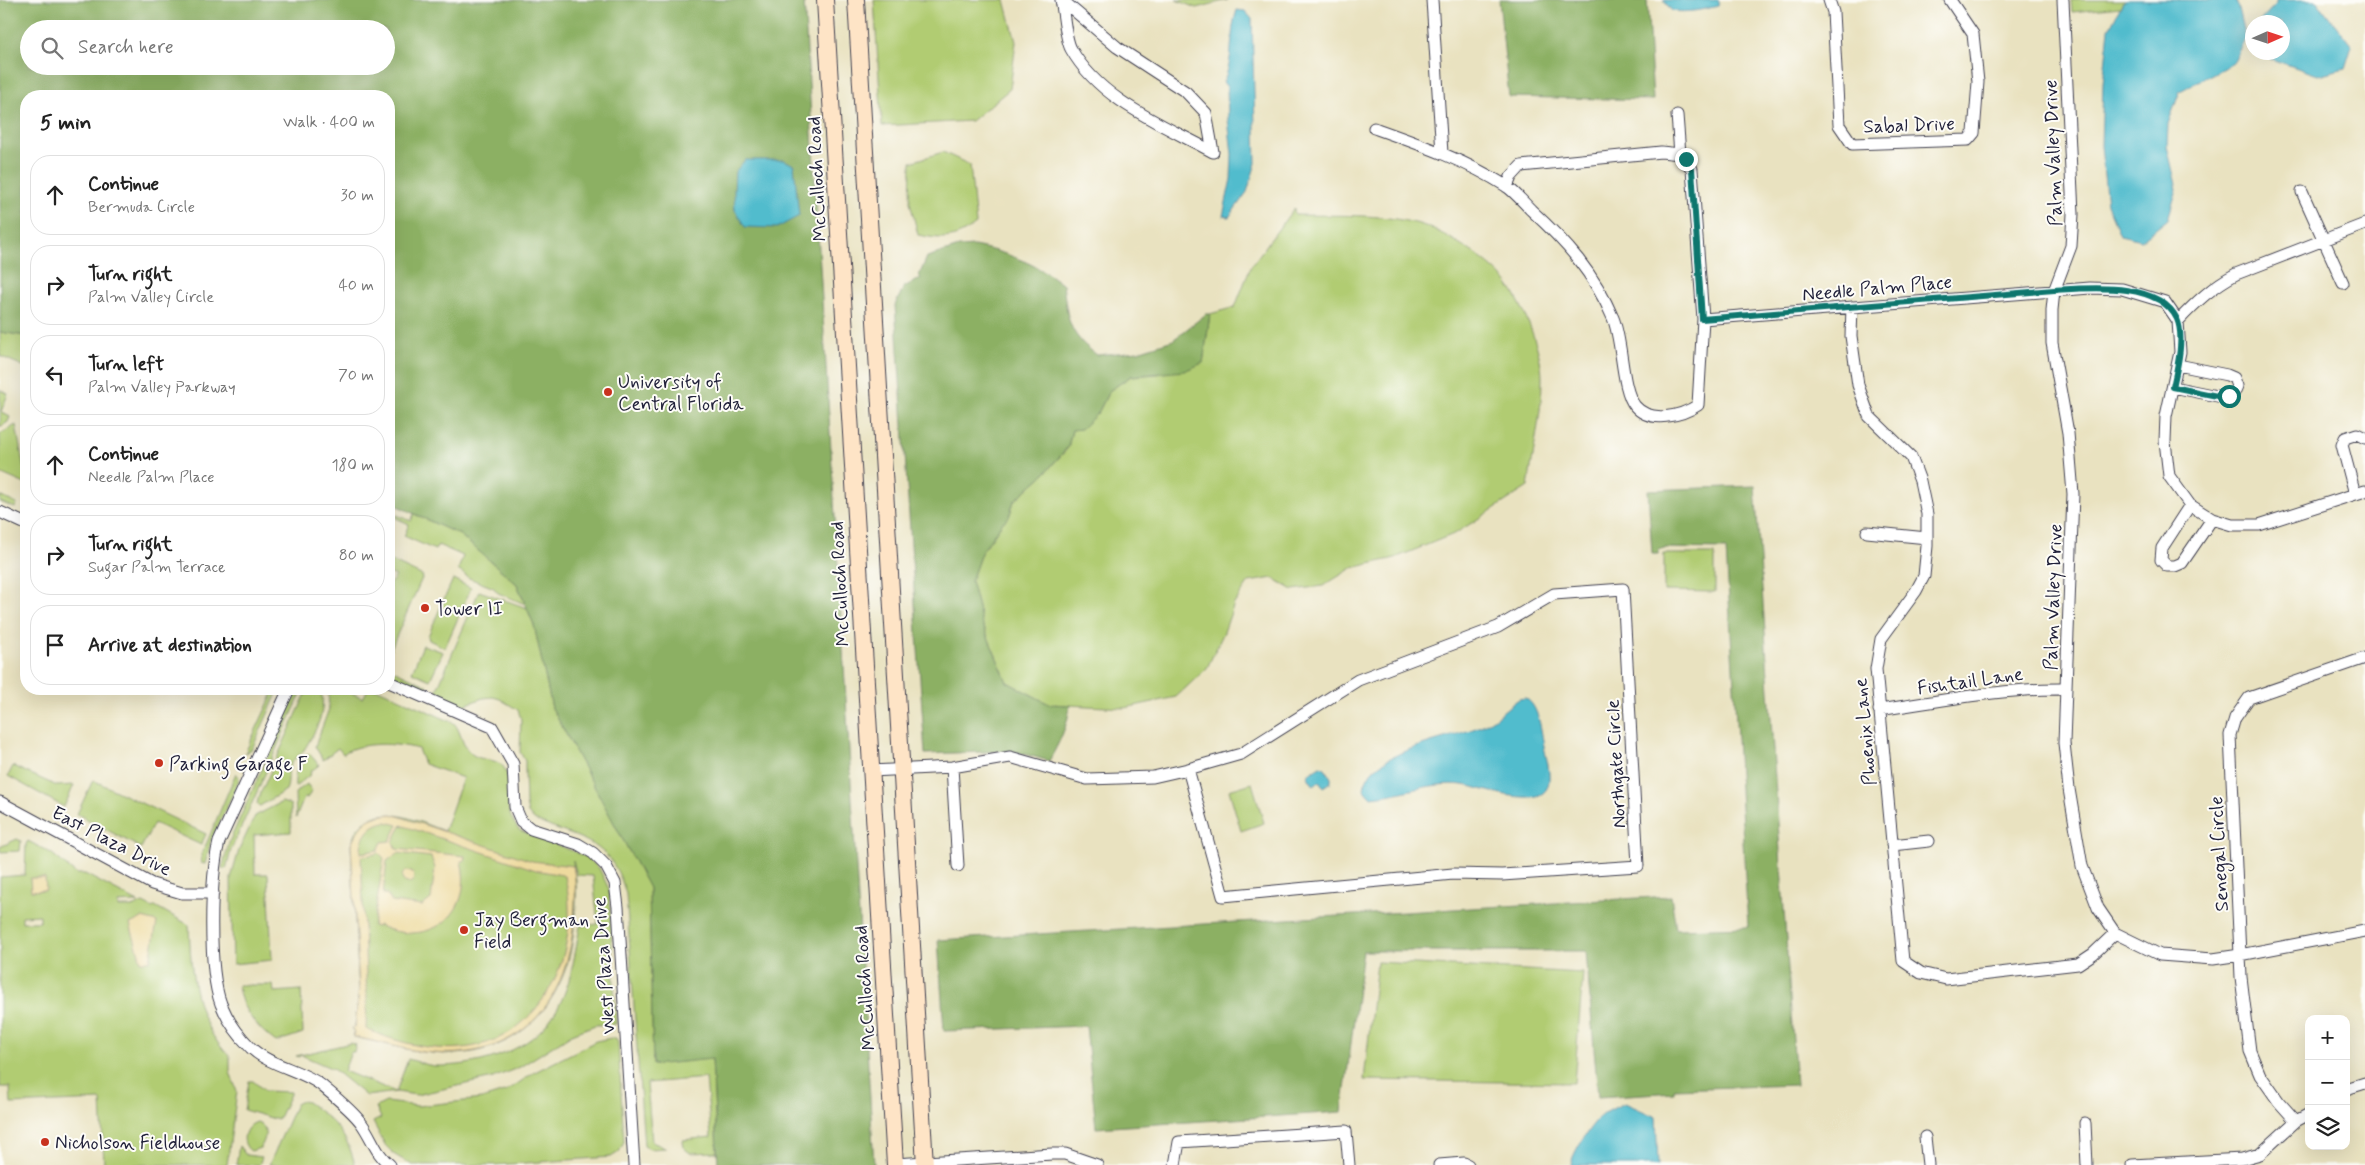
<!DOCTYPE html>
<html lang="en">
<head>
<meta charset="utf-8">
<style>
	body { margin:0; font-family:Mynerve,sans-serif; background:#f2f2f2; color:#222 }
	.controls { position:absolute; right:15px; bottom:15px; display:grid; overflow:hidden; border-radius:10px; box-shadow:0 5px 20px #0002 }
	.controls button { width:45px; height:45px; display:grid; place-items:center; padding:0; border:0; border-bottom:1px solid #e0e0e0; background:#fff; color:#222; font:25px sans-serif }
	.compass { position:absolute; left:2245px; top:15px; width:45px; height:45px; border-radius:50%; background:#fff; box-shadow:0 5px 20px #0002; rotate:87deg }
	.stop { position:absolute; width:15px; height:15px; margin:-11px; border:4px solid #0f766e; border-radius:50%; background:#fff }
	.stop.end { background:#0f766e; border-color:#fff; box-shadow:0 1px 5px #0008 }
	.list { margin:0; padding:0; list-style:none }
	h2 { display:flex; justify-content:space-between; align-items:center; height:65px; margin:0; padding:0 20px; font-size:21px }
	h2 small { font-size:16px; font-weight:400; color:#767676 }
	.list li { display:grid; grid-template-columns:32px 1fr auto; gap:15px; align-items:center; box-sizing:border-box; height:80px; margin:0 10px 10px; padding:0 10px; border:1px solid #e0e0e0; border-radius:20px }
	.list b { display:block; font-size:19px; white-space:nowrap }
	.list p { margin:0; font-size:16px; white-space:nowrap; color:#767676 }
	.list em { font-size:16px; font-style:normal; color:#767676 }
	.icon { flex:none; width:28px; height:28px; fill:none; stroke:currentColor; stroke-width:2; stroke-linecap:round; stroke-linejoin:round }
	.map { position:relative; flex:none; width:2365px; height:1165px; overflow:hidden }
	.search { position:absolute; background:#fff; box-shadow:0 5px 20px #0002; left:20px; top:20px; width:375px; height:55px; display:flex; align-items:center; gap:12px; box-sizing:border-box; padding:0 18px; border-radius:28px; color:#767676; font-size:19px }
	.panel { position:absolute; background:#fff; box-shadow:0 5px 20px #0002; left:20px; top:90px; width:375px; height:605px; border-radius:20px }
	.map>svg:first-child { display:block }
	.green { fill:#b1cc72; stroke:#6a7756; fill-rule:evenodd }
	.forest { fill:#8cb064; stroke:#576950; fill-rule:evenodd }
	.sand { fill:#eeda9e; stroke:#887e6c; fill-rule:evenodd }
	.water { fill:#51bccd; stroke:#3a6f84 }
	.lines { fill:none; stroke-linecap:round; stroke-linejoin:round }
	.minor-casing { stroke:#403f4f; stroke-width:13 }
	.secondary-casing { stroke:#403f4f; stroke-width:18 }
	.minor { stroke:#fff; stroke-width:11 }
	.secondary { stroke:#fee4c6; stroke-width:16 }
	.route { stroke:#0f766e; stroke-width:6 }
	.poi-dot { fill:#c8321e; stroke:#fdfcf7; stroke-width:2 }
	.labels { text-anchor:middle; stroke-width:4; stroke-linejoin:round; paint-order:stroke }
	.street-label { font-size:19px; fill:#22223b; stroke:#fdfcf7 }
	.poi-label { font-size:19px; fill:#22223b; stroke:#fdfcf7; text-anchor:start }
</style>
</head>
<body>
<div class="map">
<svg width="2365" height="1165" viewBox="0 0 2365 1165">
	<rect width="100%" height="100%" fill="#fdfcf7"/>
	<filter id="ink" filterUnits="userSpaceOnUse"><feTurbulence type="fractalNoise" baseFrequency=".02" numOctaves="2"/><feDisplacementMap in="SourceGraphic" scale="10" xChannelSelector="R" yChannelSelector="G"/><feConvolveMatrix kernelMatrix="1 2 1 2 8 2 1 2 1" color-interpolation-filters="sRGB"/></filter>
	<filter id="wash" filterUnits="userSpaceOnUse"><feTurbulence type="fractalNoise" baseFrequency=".0096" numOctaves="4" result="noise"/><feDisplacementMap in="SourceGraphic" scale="20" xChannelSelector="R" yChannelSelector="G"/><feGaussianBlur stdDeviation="1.12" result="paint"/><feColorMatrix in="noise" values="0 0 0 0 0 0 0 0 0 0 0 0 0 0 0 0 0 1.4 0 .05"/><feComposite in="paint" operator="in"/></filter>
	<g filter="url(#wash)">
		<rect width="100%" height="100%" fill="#e9e2c0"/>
		<path class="green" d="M 874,0 L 1005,0 L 1016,42 L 1010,89 L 971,121 L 882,126 Z
			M 1176,0 L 1228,0 L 1196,8 Z
			M 2071,0 L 2124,0 L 2120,7 L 2072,12 Z
			M 943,152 L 970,165 L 976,224 C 955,240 944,240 918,235 L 910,202 L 911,162 Z
			M 1294,208 L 1295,215 C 1336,216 1380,213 1419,224 C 1444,231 1488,260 1505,280 C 1522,301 1542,350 1542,378 C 1542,415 1533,450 1528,487 L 1456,533 L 1395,558 L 1352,568 L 1323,586 L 1293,590 L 1273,578 L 1249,582 L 1234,604 L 1224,632 L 1207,668 L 1176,697 L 1125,708 L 1049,704 L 1007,682 L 982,623 L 971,581 L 981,553 L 1003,522 L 1009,517 L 1014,501 L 1043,475 L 1068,448 L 1072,430 L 1098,413 L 1109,391 L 1131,376 L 1158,374 L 1203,363 L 1210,314 L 1235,307 L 1251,266 Z
			M 0,332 L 26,336 L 26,358 L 23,366 L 0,356 Z
			M 0,390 L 8,394 L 1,412 L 10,417 L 8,422 L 0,427 Z
			M 16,425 L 26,480 L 25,484 L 0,473 L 0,434 Z
			M 0,496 L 17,504 L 15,508 L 0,502 Z
			M 414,514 L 460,535 L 517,584 L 525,604 L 498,593 L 494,588 L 469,578 L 458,570 L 463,556 L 438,545 L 435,550 L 404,536 L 409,524 L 396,518 L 397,515 L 411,521 Z
			M 1664,554 L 1715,554 L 1715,592 L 1664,591 Z
			M 389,560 L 423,576 L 389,653 L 389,585 L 396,576 L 389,573 Z
			M 453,579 L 471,588 L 445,648 L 429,640 L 428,636 Z
			M 479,591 L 527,608 L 534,625 L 552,708 L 649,888 L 653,1065 L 712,1058 L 717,1152 L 690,1153 L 684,1148 L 683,1140 L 711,1137 L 706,1078 L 647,1083 L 652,1142 L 666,1148 L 650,1149 L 644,1146 L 626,894 C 610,837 580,841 534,820 L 528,813 L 526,803 L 525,771 L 525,761 L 520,752 L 521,719 L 518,710 L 500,699 L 493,697 L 483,698 L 462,706 L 435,694 Z
			M 423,645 L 443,652 L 430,680 L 412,672 Z
			M 389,668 L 428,686 L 424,690 L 389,674 Z
			M 275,689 L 279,689 L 252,749 L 245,753 Z
			M 298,689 L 303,689 L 231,850 L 226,869 L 222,868 L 230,840 Z
			M 308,689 L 320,689 C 328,711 315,732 304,750 C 301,755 294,758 291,764 C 286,772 290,782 286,790 L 260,806 L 257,804 L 258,799 Z
			M 328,689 L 343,689 L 363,698 L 368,689 L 378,689 L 454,723 C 462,732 461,747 473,755 C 484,762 501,757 506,772 C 514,794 499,804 519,830 L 575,852 L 586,857 L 599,868 L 609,889 L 616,1024 L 595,1025 L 572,1034 L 520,1067 L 493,1078 L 416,1095 L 397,1092 L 366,1096 L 333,1069 L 301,1055 L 299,1057 L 296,1056 L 351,1043 L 356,1045 L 354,1052 L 351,1052 L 344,1071 L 396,1092 L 408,1059 C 416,1061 426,1065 434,1066 C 474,1067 524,1054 549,1021 C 570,995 574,958 580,926 L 598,924 L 593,876 L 577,875 L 573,860 C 573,867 575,873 576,879 C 577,900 575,923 572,944 C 560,1007 518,1053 451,1054 C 417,1054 386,1043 354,1037 L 353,1028 L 355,1026 L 359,990 L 351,845 C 353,839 355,831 359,827 C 382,801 418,822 444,831 L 463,778 L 424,764 L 418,749 C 398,743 359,741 343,754 L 338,748 L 323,760 L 315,746 L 329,709 Z
			M 309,753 L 319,765 L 310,772 L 311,774 L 295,787 C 294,771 298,764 309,753 Z
			M 13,766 L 57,786 L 74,785 L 64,807 L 8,776 Z
			M 236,773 L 239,777 L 238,783 L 211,841 L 205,864 L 201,863 L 202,854 Z
			M 93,780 L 206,834 L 201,845 L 154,823 L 141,848 L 77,814 Z
			M 1252,783 L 1264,823 L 1241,831 L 1229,790 Z
			M 307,784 L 312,791 L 307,798 L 304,798 L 296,818 L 295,793 Z
			M 282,802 L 291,805 L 291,832 L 254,835 L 255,874 L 268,874 L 272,960 L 233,964 L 231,878 L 239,850 L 255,816 Z
			M 17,839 L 21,841 L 20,851 L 0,852 L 0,847 Z
			M 28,841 L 51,853 L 76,874 L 85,874 L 138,902 L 118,903 L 118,907 L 132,907 L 143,903 L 153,908 L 155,906 L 189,925 C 191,974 194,1021 230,1057 L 230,1072 L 237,1091 L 227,1165 L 104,1165 L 101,1100 L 11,1104 L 10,1087 L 0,1087 L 0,877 L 25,875 L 26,844 ZM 40,915 L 40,922 L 22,922 L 22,916 Z
			M 1377,962 L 1583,973 L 1574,1083 L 1364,1080 Z
			M 273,985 L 274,992 L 301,990 L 303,1033 L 276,1042 C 258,1029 240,1009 238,985 Z
			M 611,1038 L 616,1038 L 618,1042 L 624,1142 L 619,1152 L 611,1157 L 496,1165 L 412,1165 L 395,1155 L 385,1145 L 373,1122 L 381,1118 L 376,1107 L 386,1102 L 418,1106 L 482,1099 L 507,1091 L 533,1073 L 596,1041 Z
			M 249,1081 L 253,1081 L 265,1091 L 291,1092 L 278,1120 L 244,1110 Z
			M 304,1100 C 331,1118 347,1132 355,1165 L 269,1165 L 296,1104 Z
			M 257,1122 C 269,1126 266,1140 260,1148 L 251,1151 C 239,1143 244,1126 257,1122 Z
			M 239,1146 L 246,1155 L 262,1157 L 259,1165 L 236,1165 Z"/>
		<path class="forest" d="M 0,0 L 804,0 L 874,1165 L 718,1165 L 712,1059 L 653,1065 L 649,888 L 552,708 L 534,625 L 517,584 L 460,535 L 389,502 L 389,96 L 26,96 L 26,336 L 0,332 ZM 29,29 L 386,29 L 386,66 L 29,66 ZM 794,165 L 798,216 L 735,210 L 735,172 Z
			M 1499,0 L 1647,0 L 1653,100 L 1509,97 Z
			M 974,246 C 1006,252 1038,264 1063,285 C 1068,319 1067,333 1097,355 L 1138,351 L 1173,340 L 1206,314 L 1210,314 L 1203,363 L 1184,371 L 1131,376 L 1109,391 L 1098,413 L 1081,429 L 1072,430 L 1068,447 L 1043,475 L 1014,501 L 1009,517 L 1003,522 L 981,553 L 971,581 L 982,623 L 1007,682 L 1049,704 L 1070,705 C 1068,726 1059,743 1049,761 L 1013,751 L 925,754 L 895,305 L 904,287 L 921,278 L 919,276 L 927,257 L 959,247 Z
			M 1755,486 L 1796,1085 L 1674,1089 L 1674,1092 L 1598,1097 L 1586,951 L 1363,951 L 1342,1112 L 1096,1128 L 1086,1026 L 944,1031 L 938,940 L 1671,896 L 1676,929 L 1748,927 L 1726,549 L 1664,548 L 1659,550 L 1658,554 L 1652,554 L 1648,490 Z"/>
		<path class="sand" d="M 392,814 L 532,861 L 573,866 C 577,883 575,901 574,919 C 569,988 536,1045 462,1053 C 424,1057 390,1044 354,1037 L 353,1028 L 355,1026 L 359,990 L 351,845 C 361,822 367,816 392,814 ZM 386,822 L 398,825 L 390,841 L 382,842 L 378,850 L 361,853 C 360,838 370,823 386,822 ZM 401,825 L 536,870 L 562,875 L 565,877 C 573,911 569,947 555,978 C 516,1060 440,1061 366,1029 L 367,998 L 361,857 L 379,853 L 384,858 L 373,926 L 378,927 L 378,925 C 427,949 475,916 461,861 L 464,861 L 465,856 L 396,849 L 393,842 ZM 398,853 L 431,857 L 435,868 L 431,899 L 422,906 L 392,902 L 387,894 L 383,894 L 387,861 Z
			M402 877a6 6 0 1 1 12 0a6 6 0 1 1-12 0Z
			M 30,878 L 45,878 L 46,890 L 31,891 Z
			M 142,918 L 157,922 L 150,961 L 141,961 L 130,924 Z"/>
		<path class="water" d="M 1663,0 L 1719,0 L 1718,6 C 1702,10 1688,13 1672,11 Z
			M 2124,0 L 2236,0 L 2245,38 L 2233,63 L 2180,91 L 2168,124 L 2167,146 L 2177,189 L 2168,219 L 2142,240 L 2120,235 L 2107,204 L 2101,146 L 2103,84 L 2109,29 Z
			M 2276,0 L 2316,0 L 2352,46 L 2345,68 L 2318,75 L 2262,56 L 2260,53 L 2282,52 L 2282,22 L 2259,22 L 2276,4 Z
			M 1237,10 L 1245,11 L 1252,19 L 1256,163 L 1247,192 L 1229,217 L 1223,216 L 1231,179 L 1232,154 L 1228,119 L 1227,87 L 1223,82 C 1235,60 1228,34 1237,10 Z
			M 745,160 L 784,160 L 794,165 L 799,216 L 777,228 L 745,227 L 735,210 L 734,192 L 735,172 Z
			M 1525,698 C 1539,705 1541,731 1544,746 C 1546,758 1555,784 1543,793 C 1529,804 1485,790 1469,786 C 1436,779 1403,795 1370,797 L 1364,790 C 1366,750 1456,739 1485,724 C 1497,718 1508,706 1519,699 Z
			M 1320,766 L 1324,767 L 1331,778 L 1331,782 L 1323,787 L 1319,782 L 1314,786 L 1308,777 L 1309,773 Z
			M 1625,1103 L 1656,1117 L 1658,1165 L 1571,1165 C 1571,1154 1594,1120 1603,1114 C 1610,1110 1618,1106 1625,1103 Z"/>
	</g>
	<g filter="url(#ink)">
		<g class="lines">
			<defs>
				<path id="minor" d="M 1061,0 C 1064,13 1065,38 1071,49 C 1100,101 1164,125 1213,152 L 1206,113 L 1186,92 L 1117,47 L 1062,0
					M 1432,0 L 1442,153
					M 1829,0 L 1833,12 L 1839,125 L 1852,144 L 1968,140 L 1974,133 L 1978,82 L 1973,34 L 1950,0
					M 2063,0 L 2073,214 L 2071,246 L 2054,291 L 2052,310 L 2052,343 L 2068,433 L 2073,494 L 2064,743 L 2069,789 L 2082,866 L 2098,908 L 2115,933 L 2160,955 L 2213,959 L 2240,955 L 2365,931
					M 1374,128 C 1419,144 1465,160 1506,186 C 1515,192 1523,202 1531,210 C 1566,242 1594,273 1613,318 C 1623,342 1621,389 1635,406 C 1650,424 1682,416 1698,405 L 1703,319 L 1692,169 L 1680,154
					M 1507,187 L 1511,177 L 1521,166 L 1661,152 L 1680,154 L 1677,115
					M 2302,192 L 2343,283
					M 2365,224 L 2236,274 C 2213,286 2196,302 2178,321 L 2180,352 L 2166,416 L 2165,441 L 2169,476 L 2190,505 L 2212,519 L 2232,525 L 2259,525 L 2365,491
					M 1852,307 L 1851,336 L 1858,385 L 1869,416 L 1911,457 L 1920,481 L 1927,514 L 1927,546 L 1924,576 L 1916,591 L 1881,639 L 1876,669 L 1903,961 L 1921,973 L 1946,979 L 2078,964 L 2093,954 L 2115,933
					M 1703,319 L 2090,288 L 2122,289 L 2165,302 L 2178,321
					M 2173,387 L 2222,397 L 2234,393 L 2237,386 L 2234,378 L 2227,375 L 2178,365
					M 2355,494 L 2342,445 L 2345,438 L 2357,434 L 2365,438
					M 2190,505 L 2162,548 L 2161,560 L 2167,566 L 2175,566 L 2182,563 L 2212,519
					M 0,512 L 26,524
					M 1867,532 L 1927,538
					M 1623,589 L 1638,866 L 1502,875 L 1453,874 L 1223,896 L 1188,769 L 1241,754 L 1358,680 L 1498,627 L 1554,594 Z
					M 389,682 L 492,727 L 513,764 L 515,807 L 521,821 L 531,829 L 578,844 L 593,853 L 606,866 L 615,883 L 618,907 L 634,1165
					M 289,689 L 219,842 C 210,878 208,969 221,1004 C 227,1019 239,1036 251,1048 C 270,1066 302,1070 321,1085 C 333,1095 354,1112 362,1124 C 372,1138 376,1154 390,1165
					M 1879,710 C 1941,701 2003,688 2066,689
					M 952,767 L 958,866
					M 871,771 L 952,767 L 1010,757 L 1087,779 L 1153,777 L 1188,769
					M 0,802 L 152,884 L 182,893 L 213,893
					M 1892,845 L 1929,841
					M 2346,1089 L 2365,1083
					M 2296,1121 L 2279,1102 L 2260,1075 L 2250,1051 L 2241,977 L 2230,735 L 2235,718 L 2249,698 L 2365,658
					M 2085,1123 L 2087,1165
					M 1925,1137 L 1928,1165
					M 895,1164 L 1052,1154 L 1065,1154 L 1097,1165
					M 1175,1165 L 1179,1142 L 1346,1131 L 1349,1165
					M 1439,1165 L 1464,1163 L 1468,1165
					M 2132,1165 L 2242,1159 L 2260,1154 L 2296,1121 L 2309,1114"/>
				<path id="secondary" d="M 825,0 L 895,1165
					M 856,0 L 925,1165"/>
			</defs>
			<use href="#minor" class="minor-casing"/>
			<use href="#secondary" class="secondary-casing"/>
			<use href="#minor" class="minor"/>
			<use href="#secondary" class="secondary"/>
		</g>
	</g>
	<g class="lines" filter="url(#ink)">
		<path class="route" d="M 1686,159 L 1692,169 L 1702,319 L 2054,290 C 2090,288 2159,281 2177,319 C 2185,337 2177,369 2173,387 L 2222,397 L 2229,396"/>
	</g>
	<g class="poi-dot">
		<circle cx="608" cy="392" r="5"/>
		<circle cx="425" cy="608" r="5"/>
		<circle cx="159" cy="763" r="5"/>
		<circle cx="464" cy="930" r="5"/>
		<circle cx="45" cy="1142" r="5"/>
	</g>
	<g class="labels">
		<g class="street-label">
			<text transform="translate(1909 124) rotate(-2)" y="7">Sabal Drive</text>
			<text transform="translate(2052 153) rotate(-92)" y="7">Palm Valley Drive</text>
			<text transform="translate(816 179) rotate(-93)" y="7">McCulloch Road</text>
			<text transform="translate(1877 287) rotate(-5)" y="7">Needle Palm Place</text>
			<text transform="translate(839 584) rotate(-93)" y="7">McCulloch Road</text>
			<text transform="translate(2052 597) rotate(-88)" y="7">Palm Valley Drive</text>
			<text transform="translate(1970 680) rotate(-8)" y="7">Fishtail Lane</text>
			<text transform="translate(1864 732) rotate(-95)" y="7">Phoenix Lane</text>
			<text transform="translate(1615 764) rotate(-93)" y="7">Northgate Circle</text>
			<text transform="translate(112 840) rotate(27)" y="7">East Plaza Drive</text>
			<text transform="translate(2218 854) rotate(-93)" y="7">Senegal Circle</text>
			<text transform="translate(603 966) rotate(-94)" y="7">West Plaza Drive</text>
			<text transform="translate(864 988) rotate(-94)" y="7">McCulloch Road</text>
		</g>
		<g class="poi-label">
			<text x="618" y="388">University of<tspan x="618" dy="22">Central Florida</tspan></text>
			<text x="435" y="615">Tower II</text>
			<text x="169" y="770">Parking Garage F</text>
			<text x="474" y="926">Jay Bergman<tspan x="474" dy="22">Field</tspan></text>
			<text x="55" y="1149">Nicholson Fieldhouse</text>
		</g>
	</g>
</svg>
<div class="controls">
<button>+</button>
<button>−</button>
<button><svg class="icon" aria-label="layers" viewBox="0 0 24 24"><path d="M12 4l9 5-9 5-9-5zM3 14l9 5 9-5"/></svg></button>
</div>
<svg class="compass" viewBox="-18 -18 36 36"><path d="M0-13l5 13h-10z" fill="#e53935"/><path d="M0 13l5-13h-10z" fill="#767676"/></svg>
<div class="stop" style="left:2229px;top:396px"></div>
<div class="stop end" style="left:1686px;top:159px"></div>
<div class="search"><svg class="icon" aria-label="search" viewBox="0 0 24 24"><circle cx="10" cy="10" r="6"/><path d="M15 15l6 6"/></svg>Search here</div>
<section class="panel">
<h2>5 min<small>Walk · 400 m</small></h2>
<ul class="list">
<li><svg class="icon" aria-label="ahead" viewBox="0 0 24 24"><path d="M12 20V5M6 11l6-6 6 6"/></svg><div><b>Continue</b><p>Bermuda Circle</p></div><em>30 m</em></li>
<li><svg class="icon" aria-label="right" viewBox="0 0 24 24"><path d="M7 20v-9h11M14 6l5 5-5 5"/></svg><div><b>Turn right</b><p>Palm Valley Circle</p></div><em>40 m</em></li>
<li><svg class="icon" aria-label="left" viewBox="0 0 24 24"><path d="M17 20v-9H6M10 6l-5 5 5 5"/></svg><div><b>Turn left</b><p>Palm Valley Parkway</p></div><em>70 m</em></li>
<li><svg class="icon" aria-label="ahead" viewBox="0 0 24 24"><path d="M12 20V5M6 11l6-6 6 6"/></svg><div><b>Continue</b><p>Needle Palm Place</p></div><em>180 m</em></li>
<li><svg class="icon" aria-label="right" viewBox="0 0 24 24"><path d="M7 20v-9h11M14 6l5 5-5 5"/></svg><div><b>Turn right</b><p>Sugar Palm Terrace</p></div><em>80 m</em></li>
<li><svg class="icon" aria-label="arrive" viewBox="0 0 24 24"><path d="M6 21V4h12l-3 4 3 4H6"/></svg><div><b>Arrive at destination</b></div></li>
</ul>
</section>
</div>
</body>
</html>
